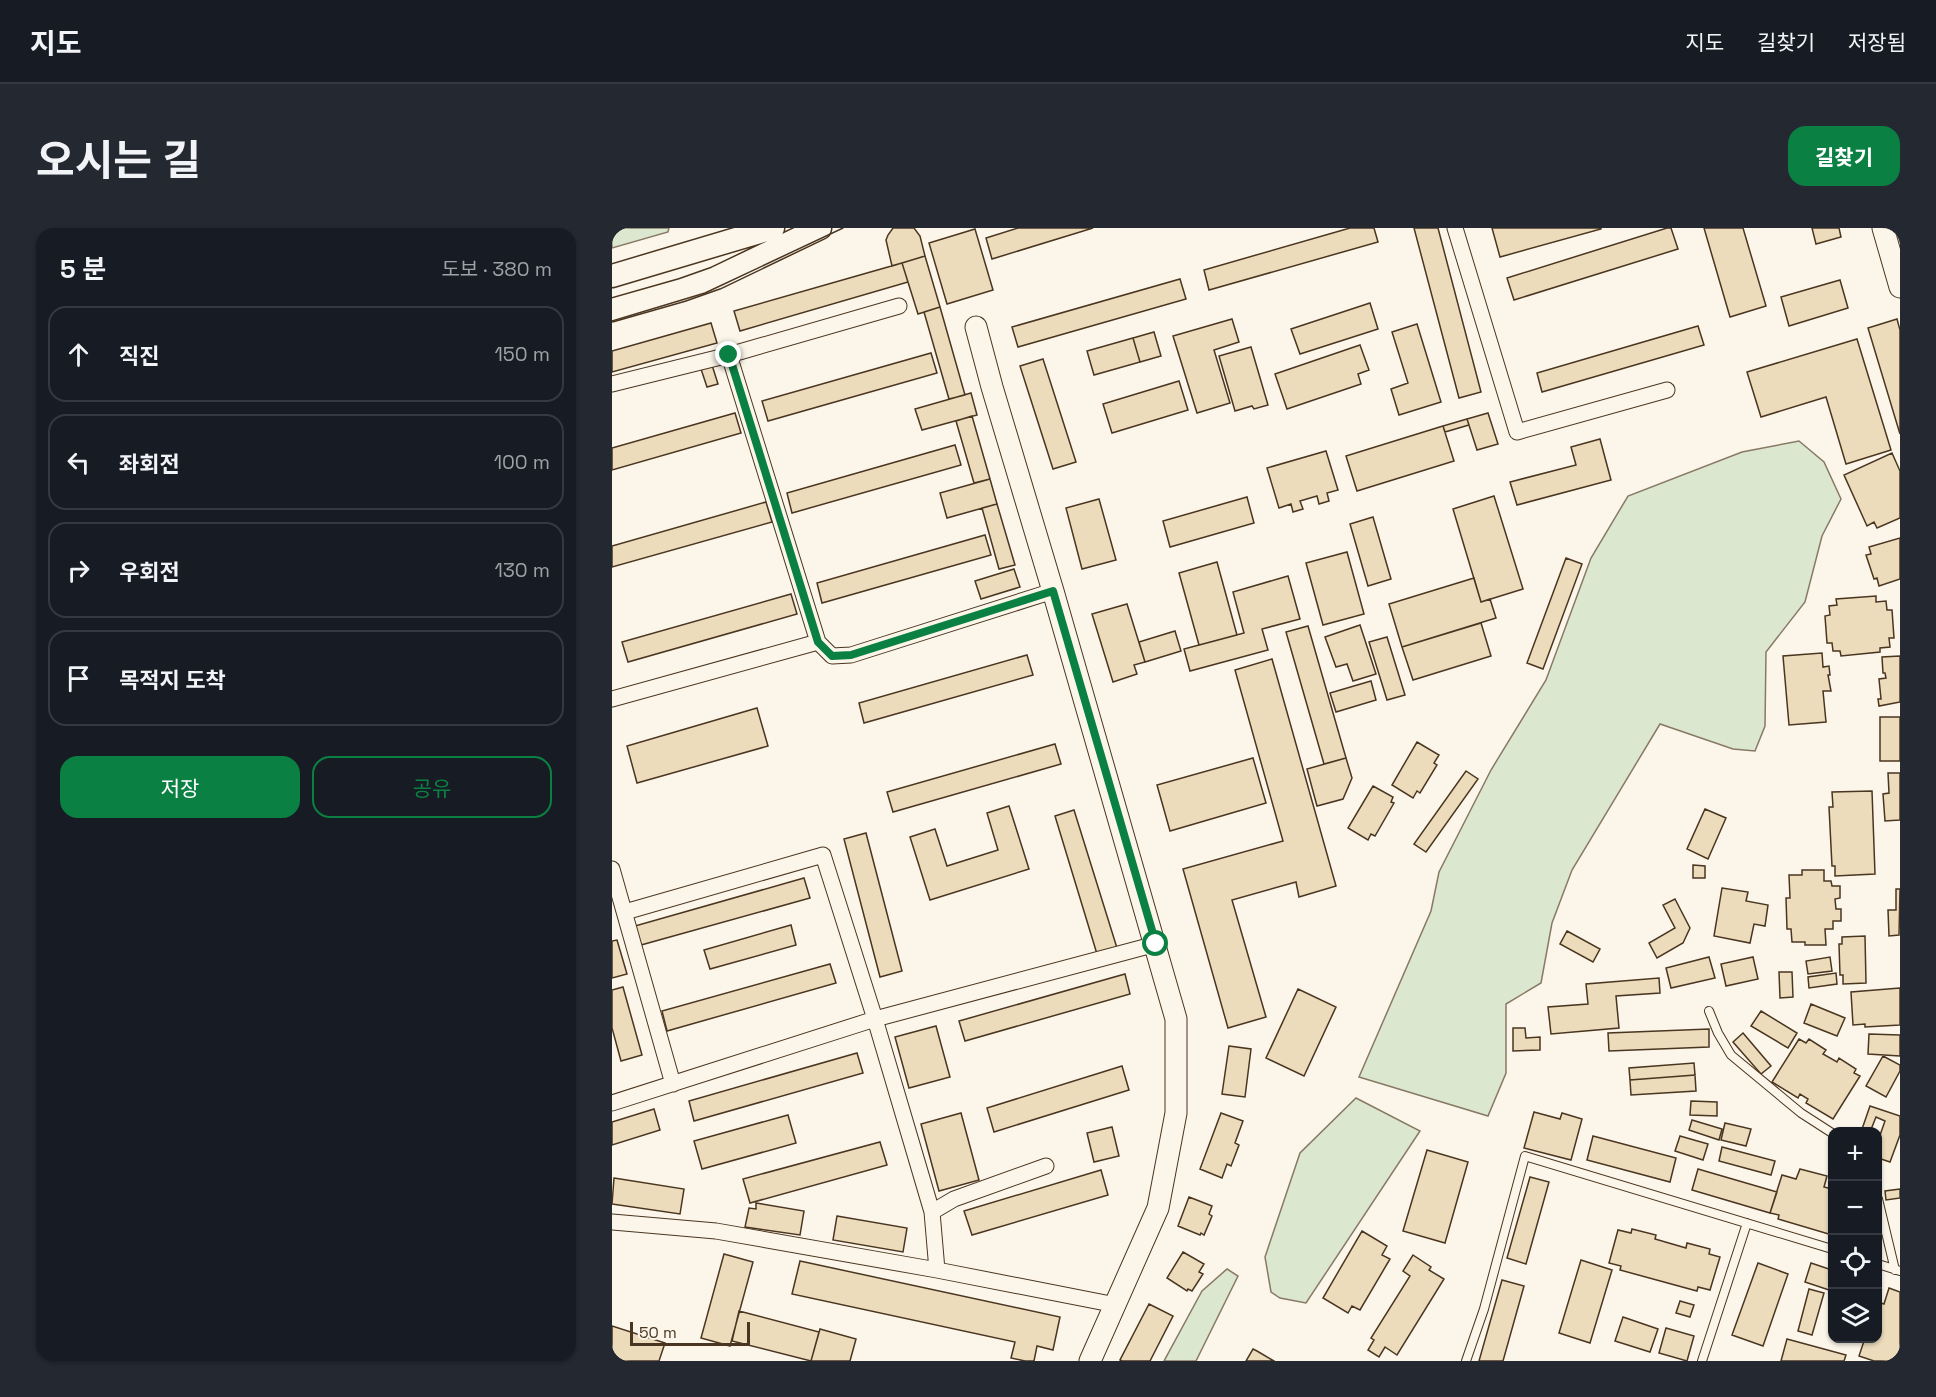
<!DOCTYPE html>
<html lang="ko">
<head>
<meta charset="utf-8">
<style>
	body { margin:0; font-family:"Space Grotesk","Noto Sans KR",sans-serif; background:#242831; color:#f1f3f6 }
	.controls { position:absolute; right:18px; bottom:18px; display:grid; overflow:hidden; border-radius:12px; box-shadow:0 2px 4px #0004 }
	.controls button { width:54px; height:54px; display:grid; place-items:center; padding:0; border:0; border-bottom:2px solid #363941; background:#171b24; color:#f1f3f6; font:30px sans-serif }
	.scale { position:absolute; left:18px; bottom:15px; width:120px; box-sizing:border-box; padding-left:6px; border:3px solid #4a3520; border-top:0; font-size:16px; line-height:21px; white-space:nowrap; color:#4a3520; -webkit-text-stroke:4px #fbf6e9; paint-order:stroke }
	.stop { position:absolute; width:18px; height:18px; margin:-14px; border:4px solid #0b8043; border-radius:50%; background:#fff }
	.stop.end { background:#0b8043; border-color:#fff; box-shadow:0 2px 6px #0008 }
	.list { margin:0; padding:0; list-style:none }
	h2 { display:flex; justify-content:space-between; align-items:center; height:78px; margin:0; padding:0 24px; font-size:26px }
	h2 small { font-size:20px; font-weight:400; color:#9ea1a6 }
	.list li { display:grid; grid-template-columns:39px 1fr auto; gap:18px; align-items:center; box-sizing:border-box; height:96px; margin:0 12px 12px; padding:0 12px; border:2px solid #363941; border-radius:18px }
	.list b { display:block; font-size:22px; white-space:nowrap }
	.list em { font-size:20px; font-style:normal; color:#9ea1a6 }
	.actions { display:flex; gap:12px; padding:18px 24px }
	.actions a { flex:1; padding:14px 0; border:2px solid #0b8043; border-radius:18px; text-align:center; font-size:21px; color:#0b8043 }
	.actions .main { background:#0b8043; color:#fff }
	.icon { flex:none; width:33px; height:33px; fill:none; stroke:currentColor; stroke-width:2; stroke-linecap:round; stroke-linejoin:round }
	.map { position:relative; flex:none; width:1288px; height:1133px; overflow:hidden; border-radius:18px }
	header { display:flex; align-items:center; gap:36px; box-sizing:border-box; height:84px; padding:0 30px; background:#171b24; border-bottom:2px solid #363941 }
	header strong { font-size:28px }
	nav { display:flex; gap:33px; margin-inline-start:auto; font-size:21px }
	.intro { display:flex; align-items:center; justify-content:space-between; box-sizing:border-box; height:144px; padding:0 36px }
	h1 { margin:0; font-size:42px }
	.button { padding:15px 27px; border-radius:18px; background:#0b8043; color:#fff; font-size:21px; font-weight:700 }
	main { display:flex; gap:36px; padding:0 36px }
	aside { flex:1; background:#171b24; border-radius:18px; box-shadow:0 2px 4px #0004 }
	.map>svg:first-child { display:block }
	.green { fill:#dce7d0; stroke:#887966; stroke-width:1.5 }
	.building { fill:#ecdcbc; stroke:#4a3520; stroke-width:1.5 }
	.lines { fill:none; stroke-linecap:round; stroke-linejoin:round }
	.lane-casing { stroke:#4a3520; stroke-width:10 }
	.street-casing { stroke:#4a3520; stroke-width:17 }
	.secondary-casing { stroke:#4a3520; stroke-width:23 }
	.primary-casing { stroke:#4a3520; stroke-width:25 }
	.lane { stroke:#fbf6e9; stroke-width:8 }
	.street { stroke:#fbf6e9; stroke-width:15 }
	.secondary { stroke:#fbf6e9; stroke-width:21 }
	.primary { stroke:#fbf6e9; stroke-width:22 }
	.tram { stroke:#4a3520; stroke-width:1.5 }
	.route { stroke:#0b8043; stroke-width:8 }
</style>
</head>
<body>
<header>
<strong>지도</strong>
<nav><a>지도</a><a>길찾기</a><a>저장됨</a></nav>
</header>
<div class="intro"><h1>오시는 길</h1><a class="button">길찾기</a></div>
<main>
<aside>
<h2>5 분<small>도보 · 380 m</small></h2>
<ul class="list">
<li><svg class="icon" aria-label="ahead" viewBox="0 0 24 24"><path d="M12 20V5M6 11l6-6 6 6"/></svg><div><b>직진</b></div><em>150 m</em></li>
<li><svg class="icon" aria-label="left" viewBox="0 0 24 24"><path d="M17 20v-9H6M10 6l-5 5 5 5"/></svg><div><b>좌회전</b></div><em>100 m</em></li>
<li><svg class="icon" aria-label="right" viewBox="0 0 24 24"><path d="M7 20v-9h11M14 6l5 5-5 5"/></svg><div><b>우회전</b></div><em>130 m</em></li>
<li><svg class="icon" aria-label="arrive" viewBox="0 0 24 24"><path d="M6 21V4h12l-3 4 3 4H6"/></svg><div><b>목적지 도착</b></div></li>
</ul>
<div class="actions"><a class="main">저장</a><a>공유</a></div>
</aside>
<div class="map">
<svg width="1288" height="1133" viewBox="0 0 1288 1133">
	<rect width="100%" height="100%" fill="#fbf6e9"/>
	<path class="green" d="M 0,0 L 57,0 L 56,4 L 0,20 Z
		M 1187,213 L 1212,234 L 1229,271 L 1210,308 L 1193,374 L 1154,424 L 1153,498 L 1143,523 L 1121,521 L 1048,496 L 960,642 L 940,695 L 929,755 L 894,776 L 894,845 L 876,888 L 747,849 L 819,683 L 827,644 L 879,542 L 934,452 L 979,330 L 1016,268 L 1130,224 Z
		M 744,870 L 808,903 L 694,1075 L 668,1070 L 659,1064 L 653,1029 L 688,925 Z
		M 615,1041 L 626,1048 L 584,1133 L 552,1133 L 590,1063 Z"/>
	<path class="building" d="M 281,0 L 302,0 L 308,8 L 313,28 L 280,38 L 274,12 L 276,7 Z
		M 406,0 L 481,0 L 380,31 L 374,10 Z
		M 738,0 L 762,0 L 766,14 L 597,62 L 592,42 Z
		M 802,0 L 826,0 L 869,164 L 847,170 Z
		M 880,0 L 989,0 L 989,1 L 888,29 Z
		M 1055,0 L 1059,0 L 1066,21 L 902,72 L 895,50 Z
		M 1092,0 L 1131,0 L 1154,78 L 1118,89 Z
		M 1200,0 L 1227,0 L 1229,9 L 1204,16 Z
		M 363,1 L 381,62 L 335,76 L 317,15 Z
		M 313,28 L 328,79 L 306,86 L 290,35 Z
		M 290,35 L 296,54 L 128,103 L 122,83 Z
		M 568,51 L 574,71 L 406,119 L 400,99 Z
		M 1228,52 L 1236,80 L 1177,98 L 1169,69 Z
		M 758,75 L 766,101 L 688,126 L 679,101 Z
		M 328,79 L 353,167 L 337,171 L 312,84 Z
		M 620,91 L 627,114 L 602,122 L 618,175 L 585,185 L 561,108 Z
		M 1285,91 L 1288,102 L 1288,206 L 1256,100 Z
		M 99,95 L 105,115 L 0,144 L 0,123 Z
		M 805,96 L 829,174 L 787,187 L 779,161 L 796,155 L 780,104 Z
		M 1086,98 L 1092,117 L 930,164 L 925,145 Z
		M 542,104 L 549,128 L 528,134 L 521,110 Z
		M 521,110 L 528,134 L 482,147 L 475,123 Z
		M 1245,111 L 1279,222 L 1234,236 L 1214,169 L 1149,189 L 1135,144 Z
		M 748,117 L 757,142 L 746,146 L 749,156 L 675,181 L 663,146 Z
		M 639,119 L 656,177 L 642,181 L 640,178 L 623,183 L 607,128 Z
		M 319,125 L 325,145 L 156,193 L 150,173 Z
		M 431,131 L 464,234 L 441,241 L 408,138 Z
		M 100,137 L 106,156 L 95,159 L 89,141 Z
		M 567,153 L 576,182 L 500,205 L 491,176 Z
		M 359,165 L 365,187 L 310,202 L 303,181 Z
		M 123,185 L 129,205 L 0,242 L 0,220 Z
		M 876,185 L 886,216 L 865,222 L 855,191 Z
		M 360,188 L 378,251 L 362,255 L 344,193 Z
		M 855,191 L 857,197 L 833,204 L 831,198 Z
		M 831,198 L 842,233 L 745,263 L 734,228 Z
		M 988,211 L 999,252 L 905,277 L 898,254 L 964,237 L 959,219 Z
		M 343,217 L 349,237 L 180,285 L 175,265 Z
		M 714,223 L 726,262 L 715,265 L 717,273 L 707,276 L 705,268 L 688,273 L 691,281 L 681,284 L 679,276 L 667,280 L 655,240 Z
		M 1280,225 L 1288,243 L 1288,290 L 1265,300 L 1262,294 L 1255,298 L 1232,247 Z
		M 378,251 L 385,276 L 335,290 L 328,265 Z
		M 882,268 L 911,361 L 869,374 L 841,281 Z
		M 635,269 L 642,295 L 558,319 L 551,293 Z
		M 487,271 L 504,332 L 470,341 L 454,280 Z
		M 154,274 L 160,294 L 0,339 L 0,318 Z
		M 385,276 L 403,337 L 387,341 L 370,280 Z
		M 761,289 L 779,351 L 756,358 L 738,296 Z
		M 373,307 L 379,327 L 210,375 L 205,355 Z
		M 1288,310 L 1288,351 L 1267,358 L 1265,350 L 1262,351 L 1254,327 L 1259,326 L 1257,319 Z
		M 735,324 L 752,386 L 711,397 L 694,335 Z
		M 954,330 L 970,336 L 931,441 L 915,435 Z
		M 605,334 L 625,407 L 587,417 L 567,345 Z
		M 402,341 L 408,359 L 369,371 L 363,353 Z
		M 676,348 L 688,391 L 650,401 L 656,422 L 578,443 L 572,421 L 632,405 L 621,364 Z
		M 862,350 L 869,374 L 878,371 L 884,390 L 790,419 L 777,376 Z
		M 179,366 L 185,386 L 16,434 L 10,414 Z
		M 1264,368 L 1264,374 L 1274,373 L 1275,382 L 1280,382 L 1282,410 L 1277,410 L 1278,419 L 1268,420 L 1268,424 L 1229,428 L 1228,423 L 1221,423 L 1220,415 L 1215,415 L 1213,388 L 1218,387 L 1217,378 L 1225,377 L 1224,371 Z
		M 515,376 L 533,434 L 522,437 L 525,446 L 501,454 L 480,386 Z
		M 869,395 L 879,428 L 801,452 L 790,419 Z
		M 748,397 L 764,446 L 741,453 L 735,436 L 724,439 L 713,409 Z
		M 696,398 L 734,530 L 712,536 L 674,404 Z
		M 563,403 L 569,423 L 533,434 L 527,414 Z
		M 775,409 L 793,467 L 775,472 L 757,414 Z
		M 1210,425 L 1211,439 L 1217,438 L 1218,447 L 1216,447 L 1219,463 L 1211,463 L 1214,494 L 1177,497 L 1171,428 Z
		M 415,427 L 421,447 L 252,495 L 247,475 Z
		M 1288,428 L 1288,474 L 1267,478 L 1266,471 L 1269,471 L 1267,451 L 1274,450 L 1273,445 L 1271,445 L 1270,429 Z
		M 660,431 L 724,658 L 687,669 L 684,654 L 620,672 L 654,789 L 616,800 L 571,641 L 671,613 L 623,442 Z
		M 759,453 L 764,472 L 724,484 L 718,465 Z
		M 145,480 L 156,518 L 25,555 L 15,518 Z
		M 1268,489 L 1288,489 L 1288,533 L 1268,533 Z
		M 805,514 L 827,527 L 822,535 L 825,537 L 808,565 L 805,563 L 801,570 L 780,557 Z
		M 443,516 L 449,536 L 281,584 L 275,564 Z
		M 641,530 L 654,575 L 558,603 L 545,557 Z
		M 734,530 L 740,550 L 731,571 L 705,578 L 695,541 Z
		M 854,543 L 866,551 L 814,624 L 802,616 Z
		M 1276,545 L 1288,545 L 1288,592 L 1273,593 L 1271,566 L 1277,565 Z
		M 761,558 L 781,569 L 779,574 L 782,575 L 763,608 L 759,606 L 756,612 L 736,600 Z
		M 1260,563 L 1263,646 L 1223,648 L 1223,638 L 1220,638 L 1217,579 L 1221,579 L 1220,564 Z
		M 397,578 L 417,641 L 318,672 L 298,609 L 323,601 L 335,638 L 386,622 L 375,585 Z
		M 1093,581 L 1114,590 L 1096,631 L 1075,621 Z
		M 462,582 L 505,720 L 485,726 L 443,588 Z
		M 254,605 L 290,743 L 268,749 L 232,611 Z
		M 1081,637 L 1093,638 L 1093,650 L 1081,650 Z
		M 1190,642 L 1212,642 L 1212,653 L 1219,653 L 1220,658 L 1228,658 L 1228,670 L 1223,671 L 1224,681 L 1229,681 L 1229,693 L 1221,693 L 1221,701 L 1213,701 L 1214,717 L 1193,717 L 1193,714 L 1180,714 L 1179,701 L 1175,701 L 1174,670 L 1178,670 L 1177,647 L 1190,647 Z
		M 192,650 L 198,670 L 29,717 L 23,698 Z
		M 1110,660 L 1136,664 L 1134,673 L 1156,677 L 1153,698 L 1142,696 L 1138,715 L 1102,708 Z
		M 1284,661 L 1288,661 L 1287,707 L 1277,708 L 1276,682 L 1284,682 Z
		M 1063,671 L 1078,700 L 1071,715 L 1045,730 L 1037,715 L 1063,700 L 1051,677 Z
		M 179,697 L 184,717 L 98,741 L 92,722 Z
		M 955,703 L 988,721 L 981,734 L 948,716 Z
		M 1253,708 L 1254,755 L 1231,756 L 1231,747 L 1228,747 L 1227,716 L 1230,716 L 1230,709 Z
		M 5,712 L 15,746 L 0,750 L 0,713 Z
		M 1097,729 L 1103,750 L 1059,760 L 1054,740 Z
		M 1141,729 L 1146,751 L 1114,758 L 1109,736 Z
		M 1218,729 L 1220,743 L 1196,746 L 1194,733 Z
		M 218,736 L 224,755 L 55,803 L 50,783 Z
		M 1167,744 L 1180,744 L 1181,769 L 1168,770 Z
		M 1224,745 L 1225,756 L 1197,760 L 1196,749 Z
		M 513,746 L 518,766 L 353,813 L 347,793 Z
		M 1047,750 L 1048,765 L 1004,768 L 1007,800 L 939,806 L 936,779 L 976,776 L 974,756 Z
		M 11,759 L 30,827 L 9,833 L 0,800 L 0,762 Z
		M 1288,760 L 1288,797 L 1253,799 L 1253,796 L 1241,797 L 1239,764 Z
		M 686,761 L 724,779 L 692,848 L 654,830 Z
		M 1199,776 L 1233,790 L 1225,808 L 1192,795 Z
		M 1149,783 L 1185,805 L 1176,820 L 1139,798 Z
		M 324,798 L 338,849 L 297,860 L 283,809 Z
		M 901,800 L 913,800 L 914,810 L 928,809 L 928,822 L 901,823 Z
		M 1097,801 L 1097,819 L 997,823 L 996,805 Z
		M 1131,805 L 1159,838 L 1149,846 L 1121,814 Z
		M 1257,806 L 1288,807 L 1288,828 L 1256,826 Z
		M 1187,811 L 1194,815 L 1197,811 L 1214,822 L 1211,826 L 1225,834 L 1227,830 L 1244,841 L 1242,845 L 1248,848 L 1221,891 L 1194,875 L 1196,871 L 1188,866 L 1186,870 L 1160,854 Z
		M 617,818 L 639,821 L 633,869 L 610,866 Z
		M 245,825 L 251,845 L 82,893 L 77,873 Z
		M 1271,828 L 1288,837 L 1288,843 L 1274,869 L 1254,858 Z
		M 1082,835 L 1083,847 L 1018,852 L 1017,840 Z
		M 510,838 L 517,862 L 382,904 L 375,880 Z
		M 1083,847 L 1084,863 L 1019,867 L 1018,852 Z
		M 1079,873 L 1105,874 L 1105,888 L 1078,887 Z
		M 1258,878 L 1288,888 L 1288,907 L 1278,934 L 1266,930 L 1266,913 L 1273,893 L 1264,889 L 1258,904 L 1249,904 Z
		M 42,881 L 48,902 L 0,917 L 0,894 Z
		M 922,884 L 948,891 L 950,885 L 970,891 L 959,932 L 912,920 Z
		M 349,885 L 367,952 L 327,963 L 309,896 Z
		M 609,885 L 631,893 L 623,915 L 627,917 L 619,938 L 615,936 L 610,950 L 588,941 Z
		M 176,887 L 184,915 L 90,941 L 82,913 Z
		M 1080,892 L 1110,901 L 1107,912 L 1077,902 Z
		M 1113,895 L 1139,901 L 1134,918 L 1109,912 Z
		M 500,899 L 507,928 L 482,934 L 475,905 Z
		M 981,908 L 1064,930 L 1058,954 L 975,932 Z
		M 1068,908 L 1096,916 L 1091,932 L 1063,923 Z
		M 268,914 L 275,937 L 138,975 L 131,951 Z
		M 1110,919 L 1163,933 L 1159,947 L 1107,933 Z
		M 815,922 L 856,934 L 833,1015 L 791,1003 Z
		M 1086,941 L 1165,964 L 1158,985 L 1080,962 Z
		M 1188,941 L 1215,948 L 1212,959 L 1220,961 L 1220,957 L 1220,1007 L 1166,991 L 1167,987 L 1158,985 L 1170,947 L 1184,951 Z
		M 489,942 L 496,967 L 360,1007 L 352,983 Z
		M 918,949 L 937,954 L 914,1036 L 895,1030 Z
		M 2,950 L 72,961 L 68,986 L 0,976 Z
		M 1288,961 L 1288,970 L 1274,972 L 1273,963 Z
		M 577,969 L 600,978 L 597,986 L 600,988 L 592,1007 L 589,1005 L 588,1007 L 566,998 Z
		M 144,975 L 192,983 L 188,1007 L 133,999 L 137,980 L 144,981 Z
		M 225,988 L 295,1000 L 291,1024 L 221,1012 Z
		M 1020,1001 L 1044,1007 L 1043,1011 L 1074,1020 L 1075,1015 L 1098,1021 L 1097,1026 L 1108,1029 L 1098,1062 L 1086,1059 L 1085,1063 L 1008,1042 L 1009,1038 L 997,1035 L 1006,1002 L 1019,1005 Z
		M 750,1003 L 775,1018 L 770,1027 L 778,1031 L 748,1082 L 740,1078 L 736,1085 L 711,1070 Z
		M 571,1024 L 592,1036 L 587,1044 L 591,1046 L 580,1063 L 576,1061 L 575,1063 L 555,1050 Z
		M 112,1026 L 141,1034 L 118,1118 L 89,1110 Z
		M 801,1027 L 819,1039 L 817,1042 L 832,1051 L 785,1127 L 773,1119 L 767,1129 L 756,1122 L 762,1112 L 759,1110 L 798,1048 L 791,1043 Z
		M 969,1032 L 1000,1042 L 978,1115 L 947,1105 Z
		M 188,1033 L 448,1089 L 441,1122 L 425,1118 L 422,1133 L 413,1133 L 399,1130 L 403,1114 L 180,1066 Z
		M 1146,1035 L 1176,1046 L 1151,1118 L 1120,1107 Z
		M 1199,1035 L 1220,1042 L 1220,1063 L 1193,1054 Z
		M 890,1052 L 912,1058 L 891,1133 L 867,1133 Z
		M 1277,1060 L 1288,1064 L 1288,1133 L 1262,1133 L 1247,1128 L 1253,1110 L 1266,1110 L 1266,1074 L 1272,1076 Z
		M 1197,1061 L 1212,1065 L 1200,1107 L 1186,1103 Z
		M 1068,1073 L 1082,1077 L 1078,1089 L 1064,1085 Z
		M 537,1076 L 561,1088 L 538,1133 L 510,1133 L 508,1132 Z
		M 127,1083 L 207,1104 L 199,1133 L 120,1113 Z
		M 1011,1089 L 1046,1101 L 1038,1124 L 1003,1113 Z
		M 0,1098 L 53,1115 L 47,1133 L 0,1133 Z
		M 1054,1100 L 1082,1108 L 1075,1133 L 1047,1125 Z
		M 208,1101 L 244,1111 L 238,1133 L 199,1133 Z
		M 1175,1111 L 1234,1127 L 1232,1133 L 1169,1133 Z
		M 641,1121 L 645,1123 L 662,1133 L 634,1133 Z"/>
	<g class="lines">
		<defs>
			<path id="lane" d="M 1097,783 L 1106,805 L 1119,827 L 1189,885 L 1220,905
				M 1266,971 L 1283,1042
				M 1266,1036 L 1288,1043
				M 854,1133 L 872,1081 L 913,928 L 1220,1021
				M 1090,1133 L 1135,995"/>
			<path id="street" d="M 843,0 L 905,204 L 1055,162
				M 117,127 L 206,414 L 220,428 L 239,427 L 441,363
				M 0,156 L 117,127 L 287,78
				M 0,471 L 206,414
				M 0,641 L 61,856
				M 13,684 L 211,627 L 263,791 L 320,984 L 325,1042
				M 0,875 L 263,791 L 544,716
				M 320,984 L 342,971 L 434,938
				M 0,994 L 104,1003 L 325,1042 L 504,1077"/>
			<path id="secondary" d="M 1271,0 L 1288,59
				M 364,99 L 380,159 L 441,363 L 564,791 L 564,885 L 546,980 L 478,1133"/>
			<path id="primary" d="M 0,48 L 161,0
				M 0,82 L 70,62 L 104,50 L 208,0"/>
		</defs>
		<use href="#lane" class="lane-casing"/>
		<use href="#street" class="street-casing"/>
		<use href="#secondary" class="secondary-casing"/>
		<use href="#primary" class="primary-casing"/>
		<use href="#lane" class="lane"/>
		<use href="#street" class="street"/>
		<use href="#secondary" class="secondary"/>
		<use href="#primary" class="primary"/>
		<path class="tram" d="M 0,93 L 93,65 L 231,0"/>
	</g>
	<g class="lines">
		<path class="route" d="M 117,127 L 206,414 L 220,428 L 239,427 L 441,363 L 544,716"/>
	</g>
</svg>
<div class="controls">
<button>+</button>
<button>−</button>
<button><svg class="icon" aria-label="locate" viewBox="0 0 24 24"><circle cx="12" cy="12" r="6"/><path d="M12 2v4M12 18v4M2 12h4M18 12h4"/></svg></button>
<button><svg class="icon" aria-label="layers" viewBox="0 0 24 24"><path d="M12 4l9 5-9 5-9-5zM3 14l9 5 9-5"/></svg></button>
</div>
<div class="scale">50 m</div>
<div class="stop" style="left:544px;top:716px"></div>
<div class="stop end" style="left:117px;top:127px"></div>
</div>
</main>
</body>
</html>
